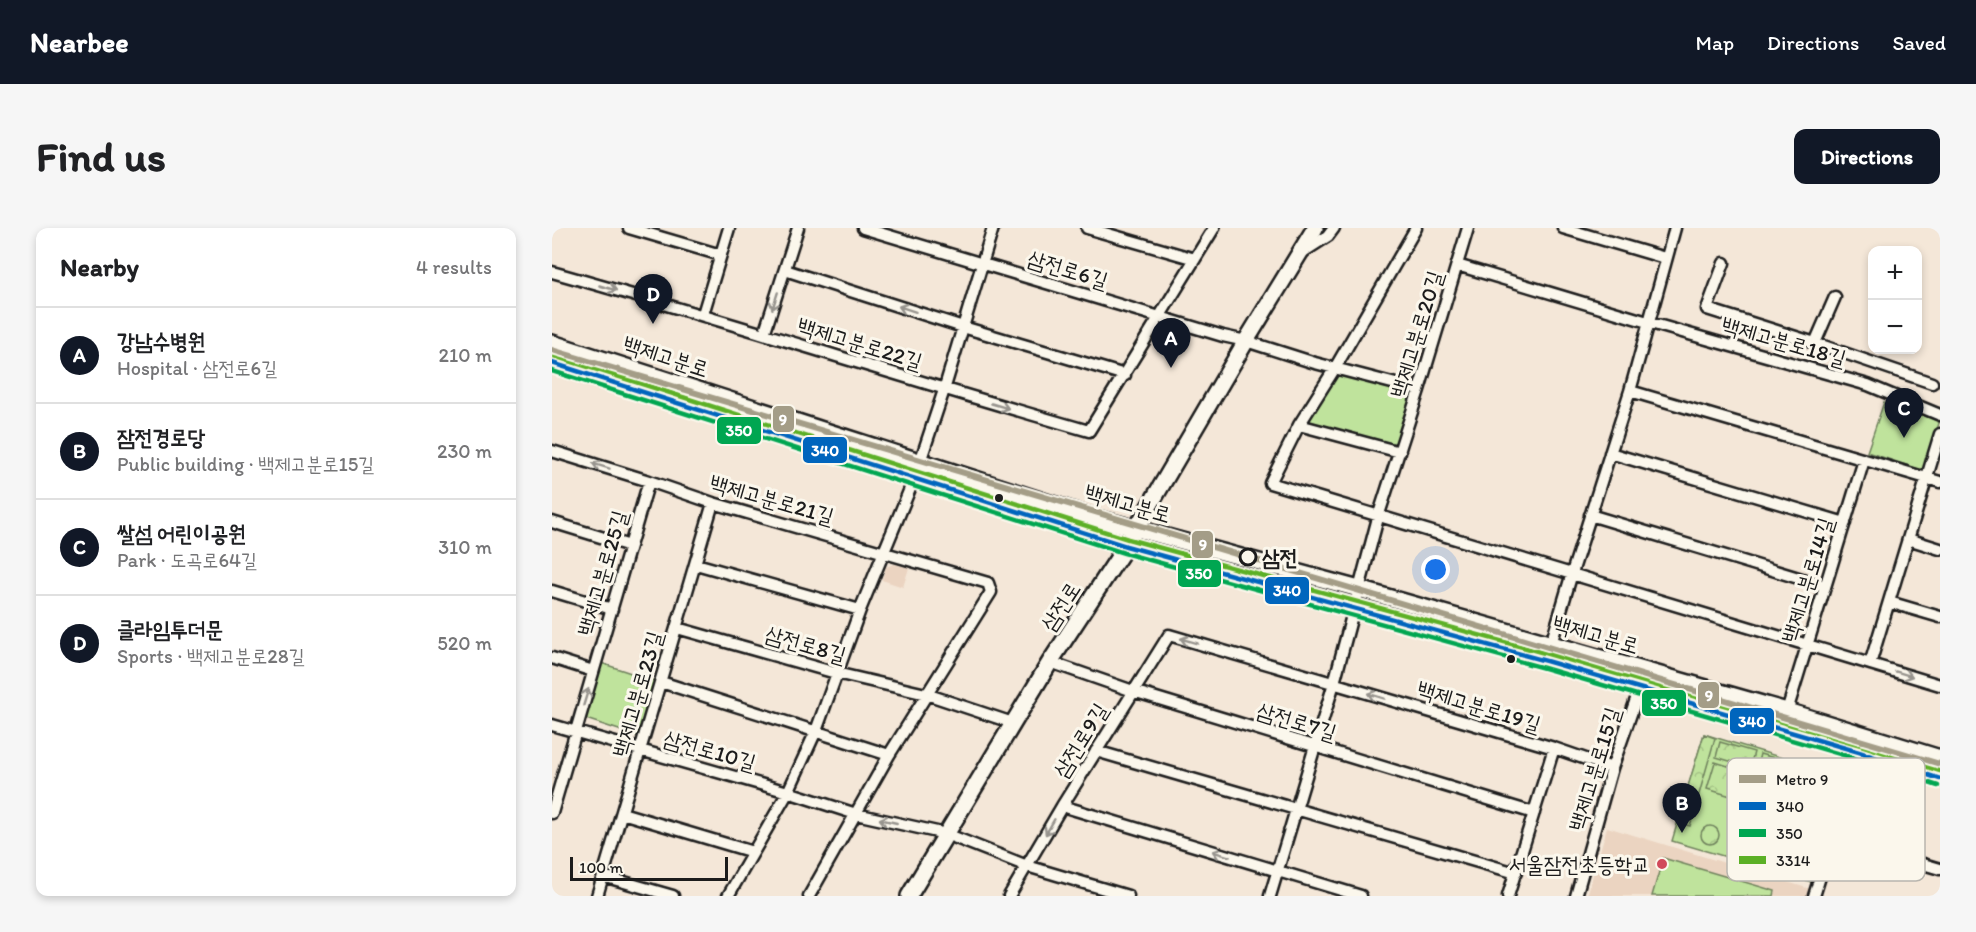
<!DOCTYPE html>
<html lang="en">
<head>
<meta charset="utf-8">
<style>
	body { margin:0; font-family:Itim,"Poor Story",sans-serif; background:#f6f6f6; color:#202124 }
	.controls { position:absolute; right:18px; top:18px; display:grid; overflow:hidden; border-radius:12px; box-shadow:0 3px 9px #0003 }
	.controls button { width:54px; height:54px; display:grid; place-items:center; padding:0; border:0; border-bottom:2px solid #e0e0e0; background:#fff; color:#202124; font:30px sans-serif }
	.scale { position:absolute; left:18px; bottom:15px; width:158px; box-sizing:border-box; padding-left:6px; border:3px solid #1c1c1c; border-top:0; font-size:16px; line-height:21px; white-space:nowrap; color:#1c1c1c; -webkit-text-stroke:4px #fbf7ec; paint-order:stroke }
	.you { position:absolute; left:884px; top:342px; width:21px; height:21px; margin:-15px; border:4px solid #fff; border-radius:50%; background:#1a73e8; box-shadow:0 0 0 9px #1a73e833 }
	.badge { display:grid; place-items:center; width:39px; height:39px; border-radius:50%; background:#111827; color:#fff; font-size:20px; font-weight:700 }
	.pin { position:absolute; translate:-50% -50px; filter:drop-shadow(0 2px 3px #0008) }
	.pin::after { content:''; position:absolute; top:32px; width:21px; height:18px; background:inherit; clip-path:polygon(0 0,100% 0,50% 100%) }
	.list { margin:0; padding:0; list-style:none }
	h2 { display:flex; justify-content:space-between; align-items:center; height:78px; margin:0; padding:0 24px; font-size:26px }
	h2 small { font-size:20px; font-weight:400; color:#757577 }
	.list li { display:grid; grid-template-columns:39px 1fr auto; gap:18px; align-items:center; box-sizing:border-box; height:96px; padding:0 24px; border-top:2px solid #e0e0e0 }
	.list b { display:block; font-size:22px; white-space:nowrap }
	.list p { margin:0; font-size:20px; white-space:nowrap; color:#757577 }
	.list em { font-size:20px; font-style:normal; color:#757577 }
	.map { position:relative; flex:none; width:1388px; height:668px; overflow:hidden; border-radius:12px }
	header { display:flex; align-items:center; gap:36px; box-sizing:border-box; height:84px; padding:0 30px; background:#111827; color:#fff }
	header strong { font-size:28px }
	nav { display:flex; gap:33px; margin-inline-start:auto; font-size:21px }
	.intro { display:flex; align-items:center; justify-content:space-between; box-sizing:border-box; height:144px; padding:0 36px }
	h1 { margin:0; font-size:42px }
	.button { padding:15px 27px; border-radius:12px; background:#111827; color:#fff; font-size:21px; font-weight:700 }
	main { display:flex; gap:36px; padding:0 36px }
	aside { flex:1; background:#fff; border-radius:12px; box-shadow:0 3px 9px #0003 }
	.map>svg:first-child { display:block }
	.built { fill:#ebd4c1 }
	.green { fill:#bfe39c; stroke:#6e805c; stroke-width:1.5 }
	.forest { fill:url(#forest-crowns); stroke:#6e805c; stroke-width:1.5 }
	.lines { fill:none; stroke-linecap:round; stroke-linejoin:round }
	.minor-casing { stroke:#1c1c1c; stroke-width:15 }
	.secondary-casing { stroke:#1c1c1c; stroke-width:20 }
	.minor { stroke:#fbf7ec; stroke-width:10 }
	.secondary { stroke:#fbf7ec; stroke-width:15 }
	.bus-1-casing { stroke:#fbf7ec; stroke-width:9 }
	.bus-2-casing { stroke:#fbf7ec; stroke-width:9 }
	.bus-3-casing { stroke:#fbf7ec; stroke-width:9 }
	.bus-1 { stroke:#0065bd; stroke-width:4.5 }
	.bus-2 { stroke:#00a651; stroke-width:4.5 }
	.bus-3 { stroke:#5bb025; stroke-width:4.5 }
	.metro-1-casing { stroke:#fbf7ec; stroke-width:10 }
	.metro-1 { stroke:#a49d87; stroke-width:6 }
	.oneway { stroke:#97948e }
	.bus-dot { fill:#1c1c1c; stroke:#fbf7ec; stroke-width:2 }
	.stop-dot { fill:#fbf7ec; stroke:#1c1c1c; stroke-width:3 }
	.poi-dot { fill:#d1495b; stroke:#fbf7ec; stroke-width:2 }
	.labels { text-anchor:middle; stroke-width:6; stroke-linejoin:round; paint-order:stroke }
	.street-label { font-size:22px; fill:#1c1c1c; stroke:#fbf7ec }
	.stop-label { font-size:22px; font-weight:bold; fill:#1c1c1c; stroke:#fbf7ec; text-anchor:start }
	.poi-label { font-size:22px; fill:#1c1c1c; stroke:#fbf7ec; text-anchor:end }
	.key { fill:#fbf7ec; stroke:#b8b5ae; stroke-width:1.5 }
	.key-label { font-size:16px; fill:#1c1c1c }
	.line-badge { stroke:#fbf7ec; stroke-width:2 }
	.badge-label { font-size:16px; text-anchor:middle; font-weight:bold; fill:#fff }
</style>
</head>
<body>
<header>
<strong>Nearbee</strong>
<nav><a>Map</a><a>Directions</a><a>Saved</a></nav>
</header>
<div class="intro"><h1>Find us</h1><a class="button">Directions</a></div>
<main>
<aside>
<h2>Nearby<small>4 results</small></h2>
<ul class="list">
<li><span class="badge">A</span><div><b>강남수병원</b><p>Hospital · 삼전로6길</p></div><em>210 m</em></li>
<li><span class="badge">B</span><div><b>잠전경로당</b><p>Public building · 백제고분로15길</p></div><em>230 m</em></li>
<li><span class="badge">C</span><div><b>쌀섬 어린이공원</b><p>Park · 도곡로64길</p></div><em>310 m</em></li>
<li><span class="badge">D</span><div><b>클라임투더문</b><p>Sports · 백제고분로28길</p></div><em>520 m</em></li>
</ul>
</aside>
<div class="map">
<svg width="1388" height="668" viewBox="0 0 1388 668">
	<defs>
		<pattern id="forest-crowns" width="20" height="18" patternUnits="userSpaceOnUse" patternTransform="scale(1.5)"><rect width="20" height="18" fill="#bfe39c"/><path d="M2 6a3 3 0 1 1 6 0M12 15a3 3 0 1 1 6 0" fill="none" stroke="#a4c286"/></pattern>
	</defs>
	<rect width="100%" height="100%" fill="#f4e7d8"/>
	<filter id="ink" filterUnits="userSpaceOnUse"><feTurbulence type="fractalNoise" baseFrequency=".0167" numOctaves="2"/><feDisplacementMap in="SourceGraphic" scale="12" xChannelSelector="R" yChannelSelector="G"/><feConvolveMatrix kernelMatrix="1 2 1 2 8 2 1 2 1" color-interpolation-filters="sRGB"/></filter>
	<g filter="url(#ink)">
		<path class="built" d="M 342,336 L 357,340 L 351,359 L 330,352 L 334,339 Z
			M 1055,599 L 1258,661 L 1256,668 L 1035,668 Z"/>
		<path class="green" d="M 783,140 L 867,162 L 848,224 L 747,197 Z
			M 1332,174 L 1388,192 L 1372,243 L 1315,224 Z
			M 46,434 L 103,453 L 85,508 L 28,489 Z
			M 1152,506 L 1257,538 L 1239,597 L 1275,607 L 1260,654 L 1120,613 Z
			M 1111,630 L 1223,663 L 1222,668 L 1100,668 Z"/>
		<path class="forest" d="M 1152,506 L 1163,510 L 1138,598 L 1125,594 Z
			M 1168,514 L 1202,524 L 1198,539 L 1164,529 Z
			M 1208,526 L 1254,539 L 1250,555 L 1204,542 Z
			M 1163,534 L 1196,544 L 1189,571 L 1155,561 Z
			M1149 607a9 9 0 1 1 18 0a9 9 0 1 1-18 0Z"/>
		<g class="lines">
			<defs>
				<path id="minor" d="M 77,0 L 169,27
					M 311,0 L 671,108 L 694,113 L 763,135 L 867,162
					M 535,0 L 643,31
					M 864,0 L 783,140 L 747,197 L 718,255 L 1388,457
					M 1011,0 L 1113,30
					M 751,24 L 776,8 L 782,0
					M 1172,35 L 1155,81 L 1263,115 L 1283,69
					M 905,37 L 1109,98 L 1316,157 L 1388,187
					M 233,42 L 411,99 L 573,147
					M 0,44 C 180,94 357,152 537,203 L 662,0
					M 151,86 L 177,0
					M 212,106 L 246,0
					M 1263,115 L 1380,155
					M 1078,163 L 1388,254
					M 747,197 L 848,224
					M 0,223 L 97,253 L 161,275 L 436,355 L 439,364 L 337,527 L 257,668
					M 1058,225 L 1293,295
					M 368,234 L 392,162 L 441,0
					M 1038,287 L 1273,358
					M 0,294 L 78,318
					M 1356,311 L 1388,321
					M 144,336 L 308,382
					M 0,363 L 60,381
					M 1337,374 L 1388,389
					M 125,400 L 284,445 L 374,466 L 461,495
					M 0,430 L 41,443
					M 994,433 L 1020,345 L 1078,163 L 1123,0
					M 498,434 L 581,463 L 982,585
					M 1318,436 L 1388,206
					M 109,454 L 337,527
					M 1235,483 L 1312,232
					M 0,497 L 236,564 L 304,586 L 394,606 L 475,638 L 576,668
					M 544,523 L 964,645
					M 510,578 L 809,668
					M 0,585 L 97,253
					M 70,585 L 201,624
					M 1280,609 L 1388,641
					M 51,648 L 121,668
					M 45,668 L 161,275
					M 176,668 L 236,564 L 264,503 L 308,382 L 362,251
					M 457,668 L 510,578 L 617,407 L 1002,520 L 1060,540
					M 718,668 L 782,455 L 827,286 L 867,162 L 916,0
					M 956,668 L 1002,520
					M 1024,668 L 1060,540 L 1088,460
					M 1262,668 L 1307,524"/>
				<path id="secondary" d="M 0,115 L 541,289 L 807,361 L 1235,483 L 1388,530
					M 0,135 L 574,318 L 994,433 L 1307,524 L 1388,551
					M 357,668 L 498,434 L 574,318 L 694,113 L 763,0"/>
			</defs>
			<use href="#minor" class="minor-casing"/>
			<use href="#secondary" class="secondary-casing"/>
			<use href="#minor" class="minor"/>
			<use href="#secondary" class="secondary"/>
			<defs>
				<path id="bus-1" d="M 0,135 L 574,318 L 994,433 L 1307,524 L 1388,551"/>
				<path id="bus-2" d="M 0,143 L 572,325 L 992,440 L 1305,531 L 1386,558"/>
				<path id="bus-3" d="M 2,128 L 576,311 L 996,426 L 1309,517 L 1388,543"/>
			</defs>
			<use href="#bus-1" class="bus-1-casing"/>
			<use href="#bus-2" class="bus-2-casing"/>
			<use href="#bus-3" class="bus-3-casing"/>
			<use href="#bus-1" class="bus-1"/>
			<use href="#bus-2" class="bus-2"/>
			<use href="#bus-3" class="bus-3"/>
			<defs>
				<path id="metro-1" d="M 0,122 L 1388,536"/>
			</defs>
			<use href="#metro-1" class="metro-1-casing"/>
			<use href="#metro-1" class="metro-1"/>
		</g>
		<defs><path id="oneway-shaft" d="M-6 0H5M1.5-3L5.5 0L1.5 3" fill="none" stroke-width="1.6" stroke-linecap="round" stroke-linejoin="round" transform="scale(1.5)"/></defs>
		<g class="oneway">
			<use href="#oneway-shaft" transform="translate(56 60) rotate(16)"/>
			<use href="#oneway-shaft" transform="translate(223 73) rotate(108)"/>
			<use href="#oneway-shaft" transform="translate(355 81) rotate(-162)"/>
			<use href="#oneway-shaft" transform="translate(448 178) rotate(16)"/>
			<use href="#oneway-shaft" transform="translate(49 238) rotate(-163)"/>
			<use href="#oneway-shaft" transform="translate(637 413) rotate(-164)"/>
			<use href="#oneway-shaft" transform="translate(1352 446) rotate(17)"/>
			<use href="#oneway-shaft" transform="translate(824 468) rotate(-163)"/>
			<use href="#oneway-shaft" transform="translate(34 469) rotate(-73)"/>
			<use href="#oneway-shaft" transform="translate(336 593) rotate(-167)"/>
			<use href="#oneway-shaft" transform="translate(498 599) rotate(120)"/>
			<use href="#oneway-shaft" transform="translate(669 626) rotate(-163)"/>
		</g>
	</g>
	<g class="bus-dot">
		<circle cx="447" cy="270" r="5"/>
		<circle cx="959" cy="431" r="5"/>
	</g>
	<circle class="stop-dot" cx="696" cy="329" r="8"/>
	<circle class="poi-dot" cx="1110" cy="636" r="6"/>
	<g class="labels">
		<g class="street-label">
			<text transform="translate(516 41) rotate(17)" y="8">삼전로6길</text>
			<text transform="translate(864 106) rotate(-73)" y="8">백제고분로20길</text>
			<text transform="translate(1232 113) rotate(16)" y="8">백제고분로18길</text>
			<text transform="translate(308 115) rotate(17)" y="8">백제고분로22길</text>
			<text transform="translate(114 128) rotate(18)" y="8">백제고분로</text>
			<text transform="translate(220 271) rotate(16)" y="8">백제고분로21길</text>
			<text transform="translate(576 275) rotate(16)" y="8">백제고분로</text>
			<text transform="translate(50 345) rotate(-74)" y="8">백제고분로25길</text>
			<text transform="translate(1255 352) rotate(-73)" y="8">백제고분로14길</text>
			<text transform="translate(508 378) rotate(-57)" y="8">삼전로</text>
			<text transform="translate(1044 406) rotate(16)" y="8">백제고분로</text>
			<text transform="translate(254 416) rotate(16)" y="8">삼전로8길</text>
			<text transform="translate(85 466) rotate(-74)" y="8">백제고분로23길</text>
			<text transform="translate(927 478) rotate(17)" y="8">백제고분로19길</text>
			<text transform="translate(745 493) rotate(17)" y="8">삼전로7길</text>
			<text transform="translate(528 512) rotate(-58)" y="8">삼전로9길</text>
			<text transform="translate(158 522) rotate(16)" y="8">삼전로10길</text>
			<text transform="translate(1042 541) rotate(-73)" y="8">백제고분로15길</text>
		</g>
		<g class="stop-label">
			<text x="710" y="337">삼전</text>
		</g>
		<g class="poi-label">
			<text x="1098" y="644">서울잠전초등학교</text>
		</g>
	</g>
	<rect x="1175" y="530" width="198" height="123" rx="9" class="key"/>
	<rect x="1187" y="547" width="27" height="8" fill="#a49d87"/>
	<rect x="1187" y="574" width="27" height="8" fill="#0065bd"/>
	<rect x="1187" y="601" width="27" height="8" fill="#00a651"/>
	<rect x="1187" y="628" width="27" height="8" fill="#5bb025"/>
	<g class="key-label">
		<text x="1224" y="557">Metro 9</text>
		<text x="1224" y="584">340</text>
		<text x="1224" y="611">350</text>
		<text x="1224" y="638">3314</text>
	</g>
	<g class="line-badge">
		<rect x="220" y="177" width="23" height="28" rx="6" fill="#a49d87"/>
		<rect x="164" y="188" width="46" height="29" rx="6" fill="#00a651"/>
		<rect x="250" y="208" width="46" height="28" rx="6" fill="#0065bd"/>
		<rect x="639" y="302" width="23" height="29" rx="6" fill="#a49d87"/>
		<rect x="625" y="331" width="45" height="29" rx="6" fill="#00a651"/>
		<rect x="712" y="348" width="46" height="29" rx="6" fill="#0065bd"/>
		<rect x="1145" y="453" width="23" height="28" rx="6" fill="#a49d87"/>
		<rect x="1089" y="461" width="46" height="28" rx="6" fill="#00a651"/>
		<rect x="1177" y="479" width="46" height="28" rx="6" fill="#0065bd"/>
	</g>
	<g class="badge-label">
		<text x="231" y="197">9</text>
		<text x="187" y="208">350</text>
		<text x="273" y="228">340</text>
		<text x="651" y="322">9</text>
		<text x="647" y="351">350</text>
		<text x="735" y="368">340</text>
		<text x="1157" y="473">9</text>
		<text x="1112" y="481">350</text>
		<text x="1200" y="499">340</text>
	</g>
</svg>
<div class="controls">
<button>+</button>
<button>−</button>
</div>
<div class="scale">100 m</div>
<div class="you"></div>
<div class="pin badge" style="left:619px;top:140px">A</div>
<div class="pin badge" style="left:1130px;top:605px">B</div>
<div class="pin badge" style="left:1352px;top:210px">C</div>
<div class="pin badge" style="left:101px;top:96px">D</div>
</div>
</main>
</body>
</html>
